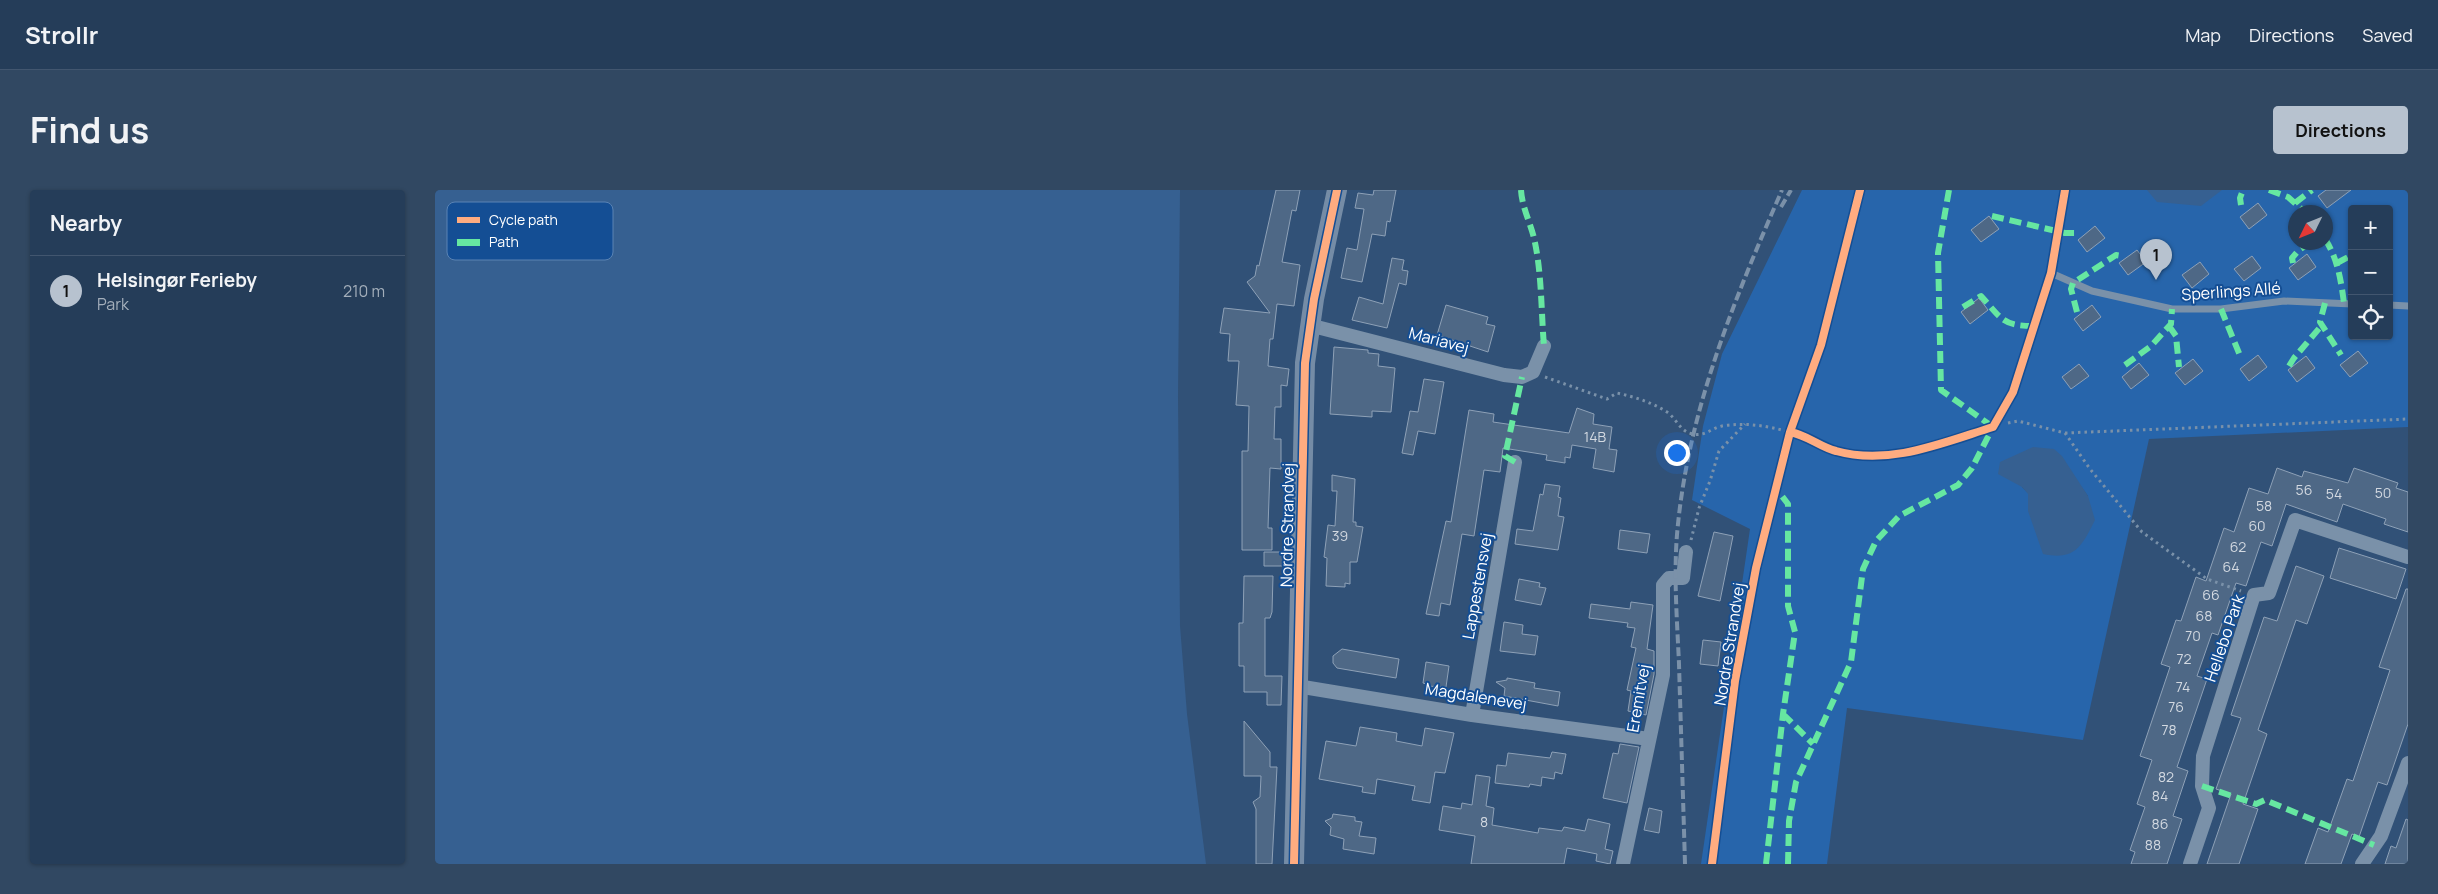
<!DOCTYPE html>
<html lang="en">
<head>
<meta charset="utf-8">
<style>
	body { margin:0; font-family:Manrope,sans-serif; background:#314862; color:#f1f3f6 }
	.controls { position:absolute; right:15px; top:15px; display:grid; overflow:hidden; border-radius:5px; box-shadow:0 1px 4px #0004 }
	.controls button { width:45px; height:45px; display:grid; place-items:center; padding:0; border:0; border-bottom:1px solid #42566f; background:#253d59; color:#f1f3f6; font:25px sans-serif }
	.compass { position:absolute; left:1853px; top:15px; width:45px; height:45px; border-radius:50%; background:#253d59; box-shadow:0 1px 4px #0004; rotate:227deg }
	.you { position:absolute; left:1241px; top:262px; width:18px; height:18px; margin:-12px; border:4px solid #fff; border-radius:50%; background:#1a73e8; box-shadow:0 0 0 8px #1a73e833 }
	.badge { display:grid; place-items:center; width:32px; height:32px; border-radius:50%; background:#b7c2cf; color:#111; font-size:16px; font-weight:700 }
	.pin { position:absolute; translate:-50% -41px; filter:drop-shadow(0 1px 2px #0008) }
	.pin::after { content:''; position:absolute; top:26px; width:18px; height:15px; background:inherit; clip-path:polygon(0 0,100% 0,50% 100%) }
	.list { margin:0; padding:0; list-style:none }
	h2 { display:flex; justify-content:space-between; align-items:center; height:65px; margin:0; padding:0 20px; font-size:21px }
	h2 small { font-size:16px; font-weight:400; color:#a3aeba }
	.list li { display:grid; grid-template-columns:32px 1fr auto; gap:15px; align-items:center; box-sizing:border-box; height:70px; padding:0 20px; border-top:1px solid #42566f }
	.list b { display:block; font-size:19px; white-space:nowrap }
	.list p { margin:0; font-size:16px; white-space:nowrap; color:#a3aeba }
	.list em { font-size:16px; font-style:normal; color:#a3aeba }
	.icon { flex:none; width:28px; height:28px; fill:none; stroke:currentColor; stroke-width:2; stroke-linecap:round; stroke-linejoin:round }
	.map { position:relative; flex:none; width:1973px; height:674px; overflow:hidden; border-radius:5px }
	header { display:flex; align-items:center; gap:30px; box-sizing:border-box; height:70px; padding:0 25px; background:#253d59; border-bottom:1px solid #42566f }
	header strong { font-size:24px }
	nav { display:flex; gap:28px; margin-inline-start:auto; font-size:18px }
	.intro { display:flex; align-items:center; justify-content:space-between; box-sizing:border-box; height:120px; padding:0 30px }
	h1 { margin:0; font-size:35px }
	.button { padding:12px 22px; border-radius:5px; background:#b7c2cf; color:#111; font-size:18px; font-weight:700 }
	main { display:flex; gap:30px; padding:0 30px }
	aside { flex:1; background:#253d59; border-radius:5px; box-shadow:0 1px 4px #0004 }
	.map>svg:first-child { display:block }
	.green { fill:#2765ab; fill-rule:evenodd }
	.water { fill:#366091 }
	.building { fill:#4e6886; stroke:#8ea1b7 }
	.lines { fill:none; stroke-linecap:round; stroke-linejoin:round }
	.path { stroke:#7a91a9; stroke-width:3; stroke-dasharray:2.5 4; stroke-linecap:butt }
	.service { stroke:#7a91a9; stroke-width:7 }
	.minor { stroke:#7a91a9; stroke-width:14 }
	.secondary { stroke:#758ca6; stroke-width:20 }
	.rail { stroke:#7b91a9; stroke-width:4; stroke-dasharray:9 4; stroke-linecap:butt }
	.quiet { stroke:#66e7a1; stroke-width:6; stroke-dasharray:12 6; stroke-linecap:butt }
	.cycleway-casing { stroke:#144e94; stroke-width:11 }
	.cycleway { stroke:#ffac80; stroke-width:8 }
	.labels { text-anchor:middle; stroke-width:4; stroke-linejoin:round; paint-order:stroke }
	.number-label { font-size:14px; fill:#d3d9e1 }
	.street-label { font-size:16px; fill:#fff; stroke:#144e94 }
	.key { fill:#144e94; stroke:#5a83b4; stroke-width:1 }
	.key-label { font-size:14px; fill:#fff }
</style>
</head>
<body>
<header>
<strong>Strollr</strong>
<nav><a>Map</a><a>Directions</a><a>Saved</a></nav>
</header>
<div class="intro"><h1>Find us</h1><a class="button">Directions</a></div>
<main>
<aside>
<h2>Nearby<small></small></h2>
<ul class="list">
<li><span class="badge">1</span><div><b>Helsingør Ferieby</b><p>Park</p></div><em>210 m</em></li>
</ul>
</aside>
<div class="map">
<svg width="1973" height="674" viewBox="0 0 1973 674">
	<rect width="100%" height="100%" fill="#315177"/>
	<path class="green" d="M 1367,0 L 1973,0 L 1973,237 L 1714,249 L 1648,550 L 1412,518 L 1392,674 L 1266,674 L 1315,339 L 1257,310 L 1268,236 L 1287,164 ZM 1917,19 L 1954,19 L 1954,146 L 1917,146 ZM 1860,22 L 1890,22 L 1890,52 L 1860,52 ZM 1639,287 L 1653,306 L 1593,321 L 1594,304 L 1587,297 Z"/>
	<path class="water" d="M 0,0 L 745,0 L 743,207 L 745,436 L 752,524 L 771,674 L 0,674 Z
		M 1712,0 L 1787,0 L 1766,16 L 1722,12 Z
		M 1598,257 L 1619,259 L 1627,266 L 1653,306 L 1660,330 C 1647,356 1640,371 1608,364 L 1593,321 L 1593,304 L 1587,297 L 1563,284 L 1565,272 Z"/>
	<path class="building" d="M 841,0 L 865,0 L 861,21 L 857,20 L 847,72 L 865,75 L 859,116 L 842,114 L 838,149 L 835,149 L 833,176 L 854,179 L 852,196 L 846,195 L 846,217 L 840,217 L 839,249 L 846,249 L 846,279 L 835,278 L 833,338 L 837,338 L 837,360 L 807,360 L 807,261 L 813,261 L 814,216 L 801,215 L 804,171 L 793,171 L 795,144 L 785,143 L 789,118 L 835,123 L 812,92 L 820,86 L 822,75 L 824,76 Z
		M 939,0 L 961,0 L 955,32 L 952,31 L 950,46 L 937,44 L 927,92 L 906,88 L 912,58 L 922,60 L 929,19 L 920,18 L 923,3 L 938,5 Z
		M 1891,0 L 1916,0 L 1892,18 L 1883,6 Z
		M 1823,13 L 1832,25 L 1814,39 L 1805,27 Z
		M 1554,26 L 1564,39 L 1546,52 L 1536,40 Z
		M 1660,36 L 1670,48 L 1652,62 L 1643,50 Z
		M 1702,60 L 1711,72 L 1693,85 L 1684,73 Z
		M 1872,64 L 1881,77 L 1863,90 L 1854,78 Z
		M 1817,66 L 1826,78 L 1809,91 L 1799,79 Z
		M 957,68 L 969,70 L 967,80 L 973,81 L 971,95 L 964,93 L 952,138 L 917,130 L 924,107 L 948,114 Z
		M 1765,72 L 1774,84 L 1757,98 L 1747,85 Z
		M 1544,108 L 1553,120 L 1535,134 L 1526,122 Z
		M 1011,115 L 1053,127 L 1051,134 L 1060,136 L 1053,162 L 1002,145 Z
		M 1657,115 L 1666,127 L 1648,141 L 1639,129 Z
		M 899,157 L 933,160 L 933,163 L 944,164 L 943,176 L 960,178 L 956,222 L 937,221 L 937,227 L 895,224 Z
		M 1923,161 L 1933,173 L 1915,187 L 1905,175 Z
		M 1823,165 L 1832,177 L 1814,191 L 1805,179 Z
		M 1871,166 L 1880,178 L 1862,192 L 1853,180 Z
		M 1758,169 L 1768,181 L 1750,195 L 1740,183 Z
		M 1704,173 L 1714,185 L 1696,199 L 1687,187 Z
		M 1644,174 L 1654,186 L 1636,199 L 1627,187 Z
		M 989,189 L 1009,192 L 1000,244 L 983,241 L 978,265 L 967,263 L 975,221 L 983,222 Z
		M 1142,218 L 1159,224 L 1158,234 L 1177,237 L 1174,259 L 1182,260 L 1179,282 L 1158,278 L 1161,259 L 1137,255 L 1135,268 L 1130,267 L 1130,273 L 1111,270 L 1112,265 L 1068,258 L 1065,282 L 1049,280 L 1039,346 L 1027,344 L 1015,415 L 1006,413 L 1004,426 L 991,424 L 1011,331 L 1016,332 L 1034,220 L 1059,224 L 1058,232 L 1134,243 Z
		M 1842,278 L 1867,287 L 1869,281 L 1913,293 L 1919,278 L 1963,293 L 1961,298 L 1973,302 L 1973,342 L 1949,334 L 1951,329 L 1908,314 L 1902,332 L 1851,314 L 1837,356 L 1826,352 L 1811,396 L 1801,393 L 1783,445 L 1777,443 L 1762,486 L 1772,489 L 1742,577 L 1753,581 L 1738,626 L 1747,629 L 1732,674 L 1696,674 L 1700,662 L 1695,660 L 1710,617 L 1702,614 L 1717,570 L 1705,566 L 1735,477 L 1726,474 L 1741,430 L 1746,431 L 1761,387 L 1771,391 L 1789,338 L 1799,342 L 1814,298 L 1833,304 Z
		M 897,285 L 920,289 L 918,332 L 921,332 L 921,336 L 928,337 L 922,372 L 915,372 L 915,394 L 910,393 L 910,397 L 891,396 L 892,368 L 889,367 L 893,335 L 900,336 L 902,301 L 897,301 Z
		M 1110,294 L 1125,296 L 1123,307 L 1126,308 L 1123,326 L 1129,327 L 1123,360 L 1080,354 L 1082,339 L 1098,341 L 1105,304 L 1108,305 Z
		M 1185,340 L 1215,344 L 1212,363 L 1183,359 Z
		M 1279,342 L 1298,346 L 1285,411 L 1263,406 Z
		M 1904,358 L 1971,379 L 1961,409 L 1895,388 Z
		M 829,362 L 849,362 L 849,376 L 829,376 Z
		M 1861,376 L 1889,386 L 1872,434 L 1861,430 L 1823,540 L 1832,544 L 1808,614 L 1823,619 L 1804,674 L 1772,674 L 1796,604 L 1781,599 L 1806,528 L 1796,525 L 1829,427 L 1842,431 Z
		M 809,386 L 838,386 L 837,422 L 835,428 L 830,428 L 830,486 L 847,486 L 846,515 L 832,515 L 832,502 L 809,502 L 809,476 L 804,476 L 804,433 L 808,433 Z
		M 1084,389 L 1105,393 L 1104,397 L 1111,398 L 1106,415 L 1080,410 Z
		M 1971,399 L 1973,399 L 1973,534 L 1952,595 L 1943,592 L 1924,647 L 1917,644 L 1906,674 L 1870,674 L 1883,638 L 1893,642 L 1912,589 L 1918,591 L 1955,480 L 1944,477 Z
		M 1196,412 L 1218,415 L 1212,459 L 1219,461 L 1219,484 L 1211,525 L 1193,521 L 1196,501 L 1192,500 L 1201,458 L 1196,457 L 1200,438 L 1192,437 L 1193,433 L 1154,428 L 1156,414 L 1195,419 Z
		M 1069,432 L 1088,435 L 1087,444 L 1103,446 L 1100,465 L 1065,461 Z
		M 1268,450 L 1286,452 L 1283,476 L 1265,474 Z
		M 907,459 L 964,469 L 961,488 L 902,478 L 898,473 L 898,466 Z
		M 991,472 L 1014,476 L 1011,497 L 991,496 L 991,494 L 988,493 Z
		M 1072,488 L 1100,493 L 1099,498 L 1125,502 L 1123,516 L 1069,506 L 1070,498 L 1061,492 L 1072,490 Z
		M 809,531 L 835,562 L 835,577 L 842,577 L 837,674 L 821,674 L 821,619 L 818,612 L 825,607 L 826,586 L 809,586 Z
		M 925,537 L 962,543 L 961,551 L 987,556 L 990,538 L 1019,543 L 1010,583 L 1000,582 L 995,613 L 977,610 L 980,596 L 942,589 L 940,604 L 927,602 L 928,597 L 884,589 L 891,551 L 921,556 Z
		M 1185,554 L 1204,557 L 1192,613 L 1168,608 L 1178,563 L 1183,564 Z
		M 1117,562 L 1131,564 L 1127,584 L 1120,582 L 1119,589 L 1107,587 L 1106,596 L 1095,594 L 1094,597 L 1060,593 L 1062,575 L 1071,576 L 1073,563 L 1115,568 Z
		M 1041,585 L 1055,587 L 1051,616 L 1059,618 L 1057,635 L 1103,643 L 1104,638 L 1127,641 L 1129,637 L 1150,641 L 1153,629 L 1175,634 L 1170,659 L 1178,661 L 1175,674 L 1161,671 L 1162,664 L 1132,658 L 1129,674 L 1036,674 L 1040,646 L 1004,640 L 1008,616 L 1026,619 L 1027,613 L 1037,615 Z
		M 1214,618 L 1227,621 L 1224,643 L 1209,640 Z
		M 898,624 L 920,627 L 920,631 L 927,632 L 924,646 L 941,648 L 939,664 L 908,659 L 909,649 L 895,645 L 896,637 L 890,631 L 897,628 Z
		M 1971,629 L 1973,630 L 1973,674 L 1950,674 L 1956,656 L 1961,658 Z"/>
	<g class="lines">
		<path class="path" d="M 1110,187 L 1172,209 L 1182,203 C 1200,207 1216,212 1232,222 C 1242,229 1245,242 1258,244 C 1269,247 1277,238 1287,236 C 1311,232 1332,236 1355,242
			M 1573,233 L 1583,231 L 1630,243 L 1655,279 L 1707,342 L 1772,389 L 1806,401
			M 1630,243 L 1973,229
			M 1256,350 L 1264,318 L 1275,291 L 1284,261 L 1310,234"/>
		<path class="service" d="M 1616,83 L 1657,101 L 1737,119 L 1786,119 L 1849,111 L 1917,114
			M 1954,115 L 1973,116
			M 1558,237 L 1578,202 L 1616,83 L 1630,0"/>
		<path class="minor" d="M 874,135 L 1069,185 L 1087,187 L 1098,182 L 1109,156
			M 862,496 L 1037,525 L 1214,549
			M 1037,525 L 1080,272
			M 1188,674 L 1228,485 L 1228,395 L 1234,388 L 1248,388 L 1251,362
			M 1755,674 L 1774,618 L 1767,596 L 1768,566 L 1819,405 L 1834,403 L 1860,330 L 1973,367
			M 1927,674 L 1946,646 L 1973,573"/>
		<path class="secondary" d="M 859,674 L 870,173 L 879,109 L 902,0"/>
		<path class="rail" d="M 1346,17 L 1356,0
			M 1250,674 C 1248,607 1246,541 1244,474 C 1242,428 1238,380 1243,334 C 1255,216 1300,108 1347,0"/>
		<path class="quiet" d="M 1086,0 C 1087,17 1095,32 1099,48 C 1107,83 1106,121 1109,156
			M 1514,0 L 1503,63 L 1506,200 L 1558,237
			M 1834,0 L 1853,7 L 1870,22
			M 1860,13 L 1877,0
			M 1806,15 L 1805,8 L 1808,0
			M 1557,26 L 1630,43 L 1645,43
			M 1890,49 C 1903,69 1906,91 1909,113
			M 1858,73 L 1857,68 L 1864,60 L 1877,52
			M 1902,73 L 1915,66
			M 1890,113 L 1885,132 L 1906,165
			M 1528,117 L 1546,106 C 1567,129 1567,136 1599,136
			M 1786,119 L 1806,168
			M 1642,122 L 1636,99 L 1638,93 L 1681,65 L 1687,66
			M 1734,136 L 1741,146 L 1744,177
			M 1690,175 L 1716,156 L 1736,134 L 1737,119
			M 1854,176 L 1859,168 L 1887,135
			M 1080,272 L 1070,266 L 1087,187
			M 1348,524 L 1378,554
			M 1767,596 L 1821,614 L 1830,610 L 1939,655
			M 1331,674 L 1348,524 L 1360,442 L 1353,416 L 1353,314 L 1340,297
			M 1353,674 L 1354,631 L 1361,592 L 1416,472 L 1428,379 L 1441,351 L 1464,326 L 1523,295 L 1537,278 L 1558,237"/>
		<defs>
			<path id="cycleway" d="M 1355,242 C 1372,245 1385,257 1401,261 C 1454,276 1507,253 1558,237 L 1578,202 L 1616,83 L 1630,0
				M 859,674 L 870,173 L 879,109 L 902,0
				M 1277,674 L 1300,491 L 1321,378 L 1355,242 L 1386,155 L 1425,0"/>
		</defs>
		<use href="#cycleway" class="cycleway-casing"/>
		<use href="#cycleway" class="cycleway"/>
	</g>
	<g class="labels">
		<g class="number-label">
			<text x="1160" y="252">14B</text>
			<text x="1869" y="305">56</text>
			<text x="1948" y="308">50</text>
			<text x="1899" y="309">54</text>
			<text x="1829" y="321">58</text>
			<text x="1822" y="341">60</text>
			<text x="905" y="351">39</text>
			<text x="1803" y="362">62</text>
			<text x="1796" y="382">64</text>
			<text x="1776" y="410">66</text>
			<text x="1769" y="431">68</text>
			<text x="1758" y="451">70</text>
			<text x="1749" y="474">72</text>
			<text x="1748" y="502">74</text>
			<text x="1741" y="522">76</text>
			<text x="1734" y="545">78</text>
			<text x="1731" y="592">82</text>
			<text x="1725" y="611">84</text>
			<text x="1049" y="637">8</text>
			<text x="1725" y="639">86</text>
			<text x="1718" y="660">88</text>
		</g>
		<g class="street-label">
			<text transform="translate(1796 101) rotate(-4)" y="6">Sperlings Allé</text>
			<text transform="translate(1004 150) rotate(15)" y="6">Mariavej</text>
			<text transform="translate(852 335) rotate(-89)" y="6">Nordre Strandvej</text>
			<text transform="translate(1042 396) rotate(-80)" y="6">Lappestensvej</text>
			<text transform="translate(1789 448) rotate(-71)" y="6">Hellebo Park</text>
			<text transform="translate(1294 454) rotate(-81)" y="6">Nordre Strandvej</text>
			<text transform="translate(1041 506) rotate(9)" y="6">Magdalenevej</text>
			<text transform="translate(1203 508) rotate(-80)" y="6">Eremitvej</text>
		</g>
	</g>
	<rect x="12" y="12" width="166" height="58" rx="8" class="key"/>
	<rect x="22" y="27" width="23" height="6" fill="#ffac80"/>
	<rect x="22" y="49" width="23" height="7" fill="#66e7a1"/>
	<g class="key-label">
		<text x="54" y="35">Cycle path</text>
		<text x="54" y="57">Path</text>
	</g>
</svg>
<div class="controls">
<button>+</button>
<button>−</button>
<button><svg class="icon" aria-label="locate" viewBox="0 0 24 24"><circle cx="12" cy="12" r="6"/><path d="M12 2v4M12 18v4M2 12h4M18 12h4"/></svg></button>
</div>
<svg class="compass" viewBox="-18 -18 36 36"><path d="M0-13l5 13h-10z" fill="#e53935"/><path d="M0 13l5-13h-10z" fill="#a3aeba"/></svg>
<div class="you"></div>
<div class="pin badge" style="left:1721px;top:90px">1</div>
</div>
</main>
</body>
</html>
